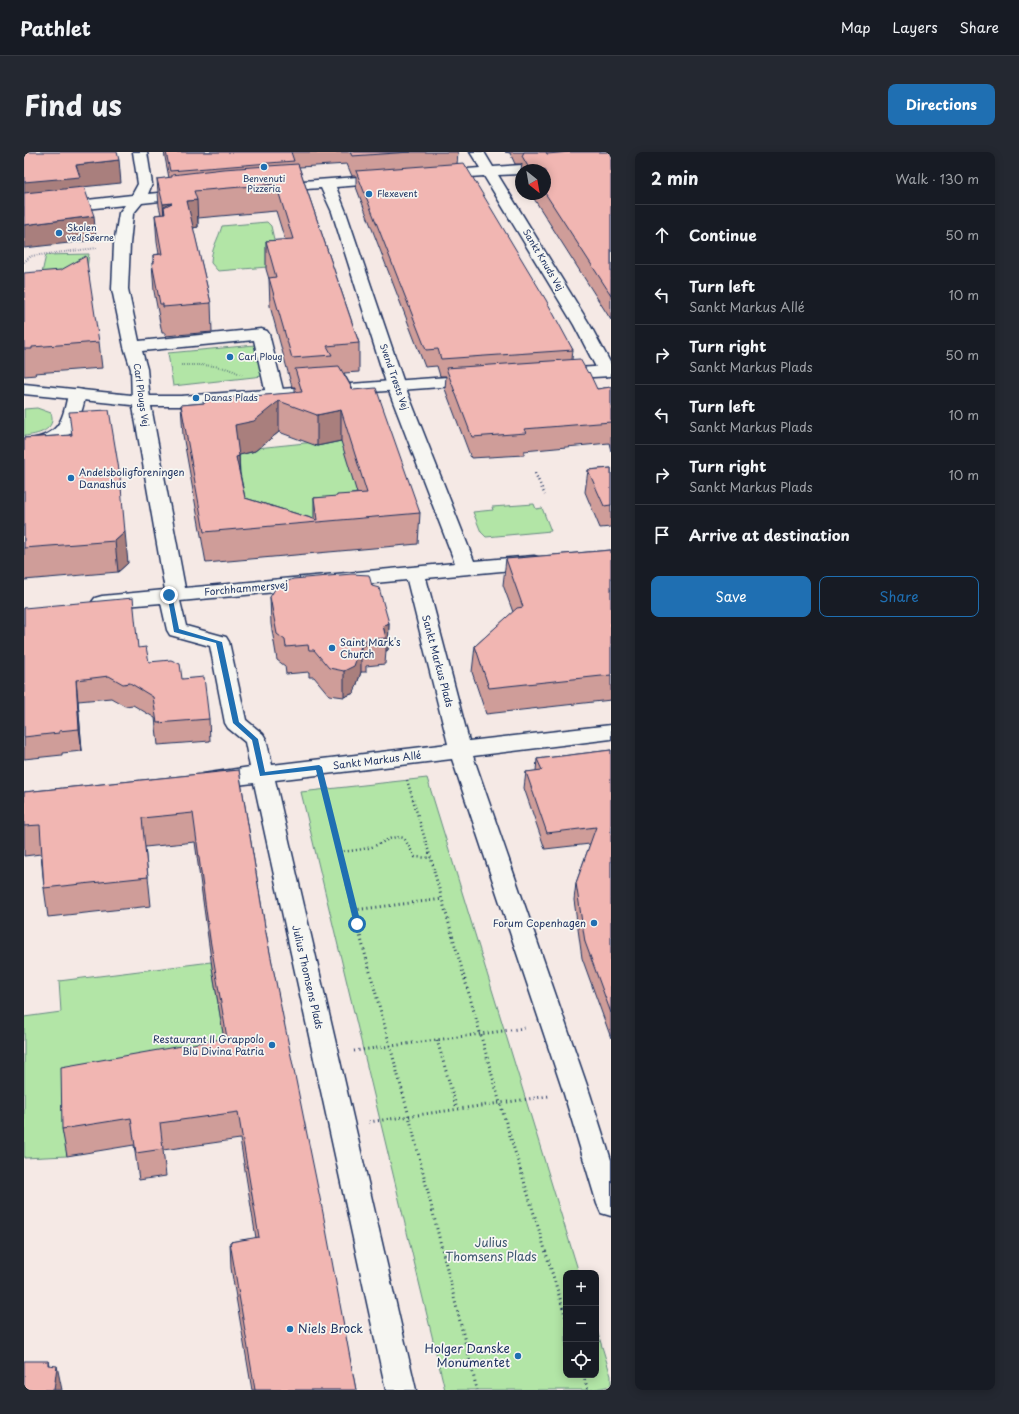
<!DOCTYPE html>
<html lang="en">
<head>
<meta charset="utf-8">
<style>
	body { margin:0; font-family:"Playpen Sans",sans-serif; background:#242831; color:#f1f3f6 }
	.controls { position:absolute; right:12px; bottom:12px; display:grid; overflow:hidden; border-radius:8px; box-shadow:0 2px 10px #0003 }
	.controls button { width:36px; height:36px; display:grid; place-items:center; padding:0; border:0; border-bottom:1px solid #363941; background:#171b24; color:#f1f3f6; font:20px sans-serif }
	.compass { position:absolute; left:491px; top:12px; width:36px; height:36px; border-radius:50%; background:#171b24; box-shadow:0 2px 10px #0003; rotate:149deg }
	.stop { position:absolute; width:12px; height:12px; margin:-9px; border:3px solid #1f6fb2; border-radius:50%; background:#fff }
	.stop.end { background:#1f6fb2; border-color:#fff; box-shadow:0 1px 4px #0008 }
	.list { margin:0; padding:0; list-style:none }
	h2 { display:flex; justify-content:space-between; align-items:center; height:52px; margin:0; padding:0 16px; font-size:17px }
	h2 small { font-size:13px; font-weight:400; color:#9ea1a6 }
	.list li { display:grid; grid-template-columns:26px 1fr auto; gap:12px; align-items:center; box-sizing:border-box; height:60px; padding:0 16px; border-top:1px solid #363941 }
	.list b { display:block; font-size:15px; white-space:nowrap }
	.list p { margin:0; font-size:13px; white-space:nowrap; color:#9ea1a6 }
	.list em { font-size:13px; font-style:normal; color:#9ea1a6 }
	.actions { display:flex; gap:8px; padding:12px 16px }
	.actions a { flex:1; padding:9px 0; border:1px solid #1f6fb2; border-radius:8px; text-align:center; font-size:14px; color:#1f6fb2 }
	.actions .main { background:#1f6fb2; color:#fff }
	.icon { flex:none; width:22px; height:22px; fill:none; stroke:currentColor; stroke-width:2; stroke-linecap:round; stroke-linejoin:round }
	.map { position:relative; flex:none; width:587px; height:1238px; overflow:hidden; border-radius:8px }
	header { display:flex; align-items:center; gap:24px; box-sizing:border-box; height:56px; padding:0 20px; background:#171b24; border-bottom:1px solid #363941 }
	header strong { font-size:19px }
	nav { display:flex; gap:22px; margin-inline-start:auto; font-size:14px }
	.intro { display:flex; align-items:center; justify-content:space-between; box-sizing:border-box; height:96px; padding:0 24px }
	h1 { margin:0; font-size:28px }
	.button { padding:10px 18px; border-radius:8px; background:#1f6fb2; color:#fff; font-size:14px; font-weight:700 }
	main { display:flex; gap:24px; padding:0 24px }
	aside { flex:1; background:#171b24; border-radius:8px; box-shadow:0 2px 10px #0003 }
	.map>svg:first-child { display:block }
	.green { fill:#b2e5a6; stroke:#668a82 }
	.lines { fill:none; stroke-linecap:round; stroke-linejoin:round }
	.minor-casing { stroke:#1b2f5e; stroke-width:3 }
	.tertiary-casing { stroke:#1b2f5e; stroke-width:3 }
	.path-far2 { stroke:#1b2f5e; stroke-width:2; stroke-dasharray:0.5 2; stroke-linecap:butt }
	.path-far1 { stroke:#1b2f5e; stroke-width:2.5; stroke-dasharray:1 3; stroke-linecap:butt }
	.path { stroke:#1b2f5e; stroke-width:3; stroke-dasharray:1 3.5; stroke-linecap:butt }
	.minor { fill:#f6f6f2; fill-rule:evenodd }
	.tertiary { fill:#f6f6f2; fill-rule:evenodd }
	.wall { fill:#cf9d99; stroke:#1b2f5e; fill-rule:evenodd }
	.shaded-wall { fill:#a97f7d; stroke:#1b2f5e }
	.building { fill:#f1b6b2; stroke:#1b2f5e; fill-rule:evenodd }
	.route { fill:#1f6fb2 }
	.poi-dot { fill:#1f6fb2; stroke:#f6f6f2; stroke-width:1.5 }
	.labels { text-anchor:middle; stroke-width:3.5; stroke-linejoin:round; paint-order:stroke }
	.far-poi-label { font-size:9px; fill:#1b2f5e; stroke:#f6f6f2; text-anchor:start }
	.far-street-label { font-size:9px; fill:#1b2f5e; stroke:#f6f6f2 }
	.poi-label { font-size:10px; fill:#1b2f5e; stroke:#f6f6f2; text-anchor:start }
	.street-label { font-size:10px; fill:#1b2f5e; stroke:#f6f6f2 }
	.near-park-label { font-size:12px; fill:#39536c; stroke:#f6f6f2 }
	.near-poi-label { font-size:12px; fill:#1b2f5e; stroke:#f6f6f2; text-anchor:start }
</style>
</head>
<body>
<header>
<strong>Pathlet</strong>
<nav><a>Map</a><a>Layers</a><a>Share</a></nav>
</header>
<div class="intro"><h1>Find us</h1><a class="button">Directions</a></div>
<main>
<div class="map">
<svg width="587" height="1238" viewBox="0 0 587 1238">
	<rect width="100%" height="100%" fill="#f5e9e5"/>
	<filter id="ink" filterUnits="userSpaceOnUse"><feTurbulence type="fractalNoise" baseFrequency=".025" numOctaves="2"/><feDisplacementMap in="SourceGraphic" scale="8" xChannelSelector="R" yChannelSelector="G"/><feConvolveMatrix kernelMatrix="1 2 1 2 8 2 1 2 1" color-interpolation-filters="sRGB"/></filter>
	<g filter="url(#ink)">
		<path class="green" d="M 243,70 L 247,74 L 256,114 L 194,119 L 187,111 C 187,97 194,88 198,74 Z
			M 65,102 L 61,130 L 16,130 L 22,103 Z
			M 231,193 L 239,224 L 149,234 L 144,201 Z
			M 13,256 L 27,261 C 33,278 13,283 0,284 L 0,257 Z
			M 320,287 L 348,370 L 231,382 L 202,297 L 228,300 L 233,296 Z
			M 510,352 L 512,357 L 518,356 L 527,379 L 462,385 L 457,380 L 449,360 L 469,358 L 468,355 Z
			M 403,626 L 555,1121 L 542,1121 L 542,1223 L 572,1223 L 572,1175 L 587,1224 L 587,1234 L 566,1238 L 421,1238 L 277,640 Z
			M 187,810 L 206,922 L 42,943 L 43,1004 L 0,1006 L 0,865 L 37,860 L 35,829 Z"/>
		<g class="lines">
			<defs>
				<path id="minor" d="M 109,0 L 123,0 L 128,32 L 124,42 L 163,38 L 168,39 L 170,42 L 168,45 L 163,46 L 118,51 L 109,62 L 106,92 L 104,137 L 115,189 L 237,177 L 243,179 L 245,182 L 260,242 L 257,246 L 251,247 L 245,246 L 242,242 L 230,188 L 118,199 L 123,217 L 126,249 L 161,436 L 431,411 L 363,234 L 308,60 L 297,36 L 251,39 L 246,38 L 244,35 L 246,32 L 251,31 L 362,23 L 367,24 L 369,27 L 367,30 L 362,31 L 312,35 L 322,60 L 381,234 L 450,409 L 510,404 L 517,406 L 520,410 L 517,414 L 510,416 L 402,426 L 445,589 L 587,573 L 587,587 L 449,604 L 566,942 L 587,1008 L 587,1064 L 577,1061 L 573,1052 L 540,942 L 428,607 L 251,628 L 392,1238 L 362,1238 L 230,631 L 187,636 L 179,634 L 176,628 L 179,622 L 226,615 L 221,590 L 204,576 L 201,571 L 186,494 L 146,483 L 143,478 L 137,451 L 78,456 L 71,454 L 68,450 L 71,446 L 78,444 L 141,438 L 108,249 L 107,217 L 100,195 L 88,137 L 90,92 L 95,61 L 101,53 L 0,63 L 0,55 L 108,43 L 114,32 ZM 383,428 L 424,592 L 248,613 L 242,587 L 239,582 L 222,568 L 205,490 L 202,485 L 162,474 L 156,449 Z
					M 446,0 L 460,0 L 469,15 L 587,7 L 587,15 L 521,20 L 521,18 L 497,18 L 497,22 L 474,23 L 566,173 L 587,212 L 587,223 L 582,224 L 576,223 L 574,219 L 550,173 L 460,24 L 417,27 L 412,26 L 410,23 L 412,20 L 417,19 L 456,16 Z
					M 53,237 L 59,238 L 62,242 C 53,283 43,294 0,298 L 0,288 C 34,284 38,272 44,242 L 47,238 Z"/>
				<path id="tertiary" d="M 587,214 L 587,224 L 534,227 L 528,226 L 526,222 L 528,218 L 534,217 Z
					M 452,223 L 458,224 L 461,228 L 458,232 L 157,254 L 117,254 L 0,242 L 0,232 L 117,244 L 157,244 Z"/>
			</defs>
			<use href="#minor" class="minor-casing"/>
			<use href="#tertiary" class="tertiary-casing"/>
			<path class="path-far2" d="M 0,110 L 7,104 L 73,96
				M 157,213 C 178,213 199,212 218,223"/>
			<path class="path-far1" d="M 511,321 L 521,343
				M 383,628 L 411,720
				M 301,638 L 320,720
				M 316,700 C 325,699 335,698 344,696 C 358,693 366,682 380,686 L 391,705 L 407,706"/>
			<path class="path" d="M 320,719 L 333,772 L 385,964 L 453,1238
				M 410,719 L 476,951 L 542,1166
				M 330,758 L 419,747
				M 413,888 L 433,957
				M 330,899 L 501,876
				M 345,970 L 525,944
				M 559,1223 L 564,1238"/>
			<use href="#minor" class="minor"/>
			<use href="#tertiary" class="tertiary"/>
		</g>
		<path class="wall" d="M 140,0 L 434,0 L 433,12 L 549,198 L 548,207 L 573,237 L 587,235 L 587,299 L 585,291 L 500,299 L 500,303 L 447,306 L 421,237 L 422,224 L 416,224 L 413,214 L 401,215 L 332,35 L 332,24 L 328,24 L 323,12 L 275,15 L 335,191 L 335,220 L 320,221 L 396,361 L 394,392 L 182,411 L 159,283 L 157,253 L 180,251 L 180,248 L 271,241 L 271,235 L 268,235 L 246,154 L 245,127 L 242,117 L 242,89 L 261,88 L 252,59 L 174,66 L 174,75 L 169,76 L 187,151 L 188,180 L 141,184 L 141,181 L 138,181 L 130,139 L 128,111 L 129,111 L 129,103 L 135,102 L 133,90 L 131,63 L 137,62 L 135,54 L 133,27 L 145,26 ZM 255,280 L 293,294 L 317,289 L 333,341 L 313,345 L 290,346 L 290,367 L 221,346 L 216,321 L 215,303 L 231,299 Z
			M 481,0 L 587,0 L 587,168 L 507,42 L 521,42 L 521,18 L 497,18 L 498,12 L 491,12 L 486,1 Z
			M 0,121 L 75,190 L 78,216 L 11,221 L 12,223 L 0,224 Z
			M 48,283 L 104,411 L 94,420 L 0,428 L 0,286 Z
			M 587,316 L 587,375 L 576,376 L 561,340 L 564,318 Z
			M 587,398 L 587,548 L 462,562 L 448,520 L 451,494 L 489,460 L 479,433 L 482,407 Z
			M 348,434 L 365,471 L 364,498 L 362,499 L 361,512 L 342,514 L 342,520 L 337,520 L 330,541 L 320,545 L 305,543 L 290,525 L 285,525 L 285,520 L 262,522 L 261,514 L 253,508 L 247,472 L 246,445 Z
			M 0,456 L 114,496 L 125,510 L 158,527 L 185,567 L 186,589 L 134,593 L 131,566 L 109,553 L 101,554 L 87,546 L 54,549 L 58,599 L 38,601 L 38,603 L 0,607 Z
			M 587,598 L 587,886 L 558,806 L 550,748 L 552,731 L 566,692 L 521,697 L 500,636 L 502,620 L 512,619 L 513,607 Z
			M 215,618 L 242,781 L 332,1238 L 228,1238 L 207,1116 L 206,1090 L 232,1086 L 216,987 L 139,998 L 142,1024 L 115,1028 L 110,993 L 43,1004 L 38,977 L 200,887 L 188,815 L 171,690 L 121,695 L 127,754 L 24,765 L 20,736 L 17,702 L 0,704 L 0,640 Z"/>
		<path class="shaded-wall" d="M 95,8 L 97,31 L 58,35 L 59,48 L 0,53 L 0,30 L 52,13 Z
			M 173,48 L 174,75 L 164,77 L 163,49 Z
			M 148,51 L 141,62 L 140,55 L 141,79 L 139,52 Z
			M 70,64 L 72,88 L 0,96 L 0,73 Z
			M 255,249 L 255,280 L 231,299 L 212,304 L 211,273 Z
			M 317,258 L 317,289 L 293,294 L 293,263 Z
			M 215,304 L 216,335 L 212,305 Z
			M 101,380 L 104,411 L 94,420 L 91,389 Z
			M 365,471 L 364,498 L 362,499 L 362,486 L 359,474 Z
			M 337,494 L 337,520 L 330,541 L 320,545 L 320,519 Z
			M 52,528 L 54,549 L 58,599 L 55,577 Z
			M 24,1209 L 30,1235 L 33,1214 L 38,1238 L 30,1238 L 24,1213 Z"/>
		<path class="building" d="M 0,0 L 93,0 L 95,8 L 52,13 L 56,25 L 0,30 Z
			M 142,0 L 267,0 L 270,9 L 146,19 Z
			M 326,0 L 387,0 L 328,4 Z
			M 500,0 L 522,0 L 523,2 L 547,0 L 587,0 L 587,143 L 521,41 L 521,18 L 506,18 L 498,4 Z
			M 440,11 L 522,148 L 549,198 L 417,207 L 414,197 L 402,198 L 332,19 Z
			M 274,12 L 335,191 L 303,194 L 308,203 L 268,206 L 245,126 L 252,125 L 242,89 L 269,87 L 252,32 L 170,39 L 173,48 L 163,49 L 187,151 L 139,155 L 139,152 L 136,152 L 128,111 L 130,111 L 129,103 L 138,102 L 131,63 L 141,62 L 140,55 L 148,51 L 139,52 L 133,27 L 148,25 L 148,23 L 199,17 Z
			M 60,35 L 70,64 L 0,73 L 0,41 Z
			M 62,104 L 75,190 L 8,195 L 8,197 L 0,197 L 0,121 L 37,118 Z
			M 556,207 L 564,221 L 565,220 L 573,237 L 587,235 L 587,270 L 500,277 L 502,281 L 448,285 L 422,216 Z
			M 315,214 L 329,238 L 352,236 L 396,361 L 180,380 L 157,253 L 181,251 L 180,248 L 278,240 L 271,217 ZM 255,249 L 293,263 L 317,258 L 343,341 L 313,343 L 313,344 L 290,346 L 293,368 L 221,346 L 212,305 L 215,304 L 211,273 L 230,269 Z
			M 85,258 L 96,324 L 101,380 L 91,389 L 0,396 L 0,286 L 48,283 L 45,260 Z
			M 587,316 L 587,353 L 580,354 L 564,318 Z
			M 587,398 L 587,523 L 465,536 L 451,494 L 493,456 L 499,455 L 482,407 Z
			M 328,422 L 345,423 L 348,434 L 355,436 L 365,471 L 359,474 L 362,486 L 340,488 L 342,493 L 337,494 L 330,514 L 320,519 L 305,516 L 290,498 L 285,498 L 284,493 L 262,495 L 261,488 L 253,482 L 246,445 L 253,434 L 269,427 Z
			M 109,446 L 114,496 L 122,495 L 125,510 L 147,508 L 156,512 L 158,527 L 180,525 L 185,567 L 133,571 L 129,545 L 106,531 L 99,532 L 85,524 L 52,528 L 55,577 L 35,579 L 35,581 L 0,585 L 0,456 Z
			M 587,598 L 587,861 L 561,790 L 552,731 L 572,675 L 523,681 L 502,620 L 518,618 L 513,607 Z
			M 215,618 L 242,781 L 299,1061 L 332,1238 L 231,1238 L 206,1090 L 235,1085 L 214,960 L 136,971 L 139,997 L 112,1001 L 107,966 L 38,977 L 37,915 L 203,886 L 186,787 L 169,661 L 118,666 L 124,725 L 20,736 L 16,673 L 0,674 L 0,640 Z
			M 0,1209 L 24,1209 L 24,1213 L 33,1214 L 30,1238 L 0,1238 Z"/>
	</g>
	<path class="route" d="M 143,442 L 148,443 L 155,477 L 198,490 L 215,570 L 234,587 L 241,620 L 295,613 L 298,615 L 337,772 L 336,774 L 331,774 L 330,772 L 292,618 L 236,624 L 228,588 L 209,571 L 192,491 L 150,480 Z"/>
	<g class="poi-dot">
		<circle cx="240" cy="15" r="4"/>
		<circle cx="345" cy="42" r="4"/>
		<circle cx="35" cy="81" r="4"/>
		<circle cx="206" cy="205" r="4"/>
		<circle cx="172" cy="246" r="4"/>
		<circle cx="47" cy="326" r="4"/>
		<circle cx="308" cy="496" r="4"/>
		<circle cx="570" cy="771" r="4"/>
		<circle cx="248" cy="893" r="4"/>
		<circle cx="266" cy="1177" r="4"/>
		<circle cx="494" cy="1204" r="4"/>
	</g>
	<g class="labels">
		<g class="far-poi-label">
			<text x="240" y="30" text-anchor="middle">Benvenuti<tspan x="240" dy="10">Pizzeria</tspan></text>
			<text x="353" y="45">Flexevent</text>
			<text x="43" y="79">Skolen<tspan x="43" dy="10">ved Søerne</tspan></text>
			<text x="214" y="208">Carl Ploug</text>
			<text x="180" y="249">Danas Plads</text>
		</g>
		<g class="far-street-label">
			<text transform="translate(519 108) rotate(59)" y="3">Sankt Knuds Vej</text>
			<text transform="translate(370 225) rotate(71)" y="3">Svend Trøsts Vej</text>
			<text transform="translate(117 243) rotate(82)" y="3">Carl Plougs Vej</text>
		</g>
		<g class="poi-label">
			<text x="55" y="324">Andelsboligforeningen<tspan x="55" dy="12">Danashus</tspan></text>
			<text x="316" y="494">Saint Mark's<tspan x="316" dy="12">Church</tspan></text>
			<text x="562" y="775" text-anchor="end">Forum Copenhagen</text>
			<text x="240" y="891" text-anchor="end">Restaurant Il Grappolo<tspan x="240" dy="12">Blu Divina Patria</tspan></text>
		</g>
		<g class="street-label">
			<text transform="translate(222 436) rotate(-5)" y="4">Forchhammersvej</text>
			<text transform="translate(414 509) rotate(75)" y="4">Sankt Markus Plads</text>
			<text transform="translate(353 608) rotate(-7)" y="4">Sankt Markus Allé</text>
			<text transform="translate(284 825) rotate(77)" y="4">Julius Thomsens Plads</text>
		</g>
		<g class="near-park-label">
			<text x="467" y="1095">Julius<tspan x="467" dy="14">Thomsens Plads</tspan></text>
		</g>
		<g class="near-poi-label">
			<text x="274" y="1181">Niels Brock</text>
			<text x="486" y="1201" text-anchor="end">Holger Danske<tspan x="486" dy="14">Monumentet</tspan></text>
		</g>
	</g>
</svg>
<div class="controls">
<button>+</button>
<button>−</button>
<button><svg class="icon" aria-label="locate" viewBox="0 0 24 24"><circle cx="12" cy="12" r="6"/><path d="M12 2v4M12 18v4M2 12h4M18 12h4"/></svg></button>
</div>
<svg class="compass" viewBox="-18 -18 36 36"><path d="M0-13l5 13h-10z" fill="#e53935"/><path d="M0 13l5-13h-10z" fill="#9ea1a6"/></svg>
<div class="stop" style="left:333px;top:772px"></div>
<div class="stop end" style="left:145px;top:443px"></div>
</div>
<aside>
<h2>2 min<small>Walk · 130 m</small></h2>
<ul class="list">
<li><svg class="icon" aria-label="ahead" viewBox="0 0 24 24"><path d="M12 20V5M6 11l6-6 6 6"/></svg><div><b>Continue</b></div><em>50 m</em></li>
<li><svg class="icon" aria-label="left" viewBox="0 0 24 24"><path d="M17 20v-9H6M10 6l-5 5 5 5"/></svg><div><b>Turn left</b><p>Sankt Markus Allé</p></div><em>10 m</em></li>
<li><svg class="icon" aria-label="right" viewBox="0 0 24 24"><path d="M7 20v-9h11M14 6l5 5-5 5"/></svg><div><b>Turn right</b><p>Sankt Markus Plads</p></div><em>50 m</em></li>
<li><svg class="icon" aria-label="left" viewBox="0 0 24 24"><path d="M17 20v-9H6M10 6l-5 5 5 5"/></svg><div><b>Turn left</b><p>Sankt Markus Plads</p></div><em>10 m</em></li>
<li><svg class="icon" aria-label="right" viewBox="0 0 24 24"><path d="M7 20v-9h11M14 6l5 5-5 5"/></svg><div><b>Turn right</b><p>Sankt Markus Plads</p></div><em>10 m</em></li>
<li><svg class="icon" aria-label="arrive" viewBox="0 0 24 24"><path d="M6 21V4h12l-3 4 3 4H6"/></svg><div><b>Arrive at destination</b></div></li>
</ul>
<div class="actions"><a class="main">Save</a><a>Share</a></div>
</aside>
</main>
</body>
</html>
